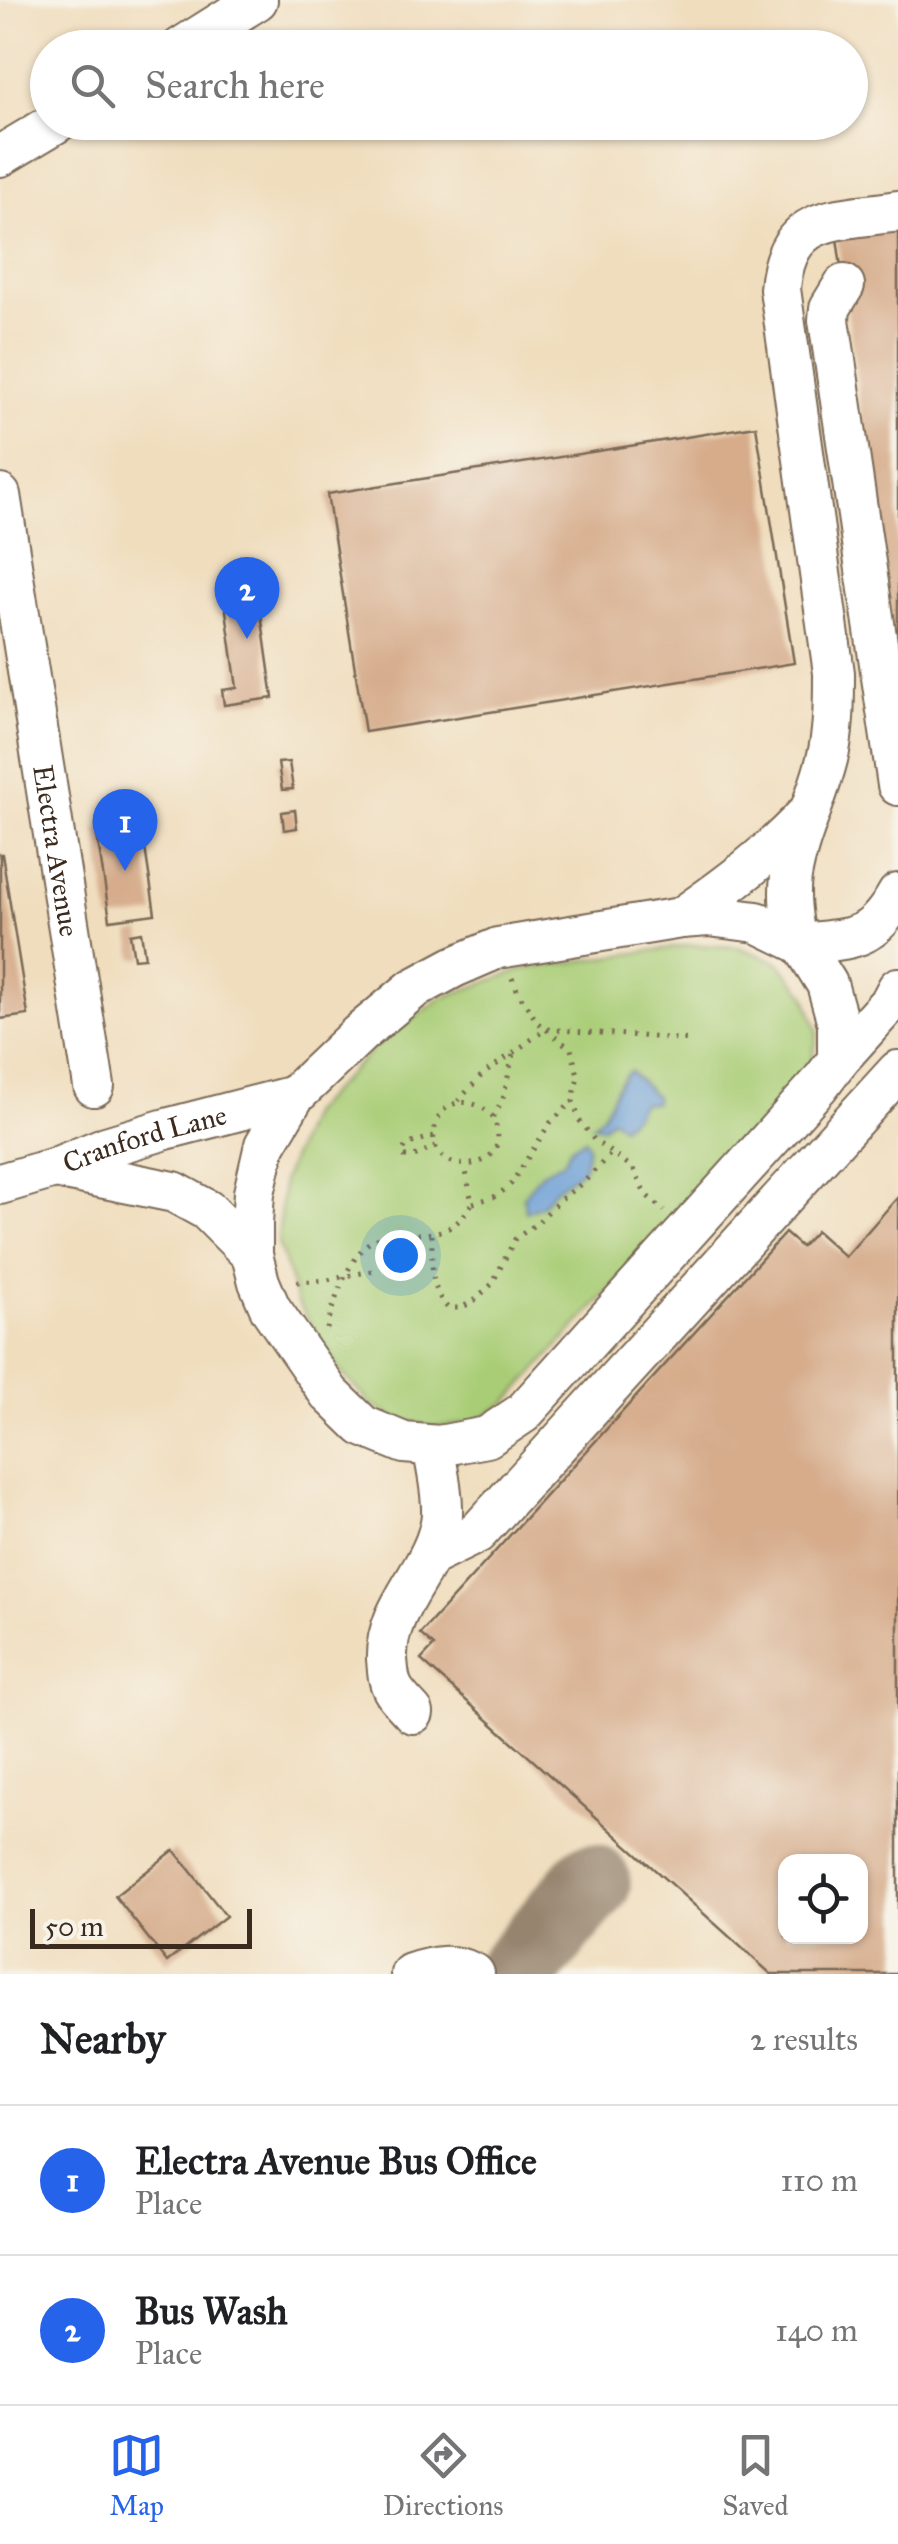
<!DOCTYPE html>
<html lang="en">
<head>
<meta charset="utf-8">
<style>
	body { margin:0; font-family:"IM FELL Great Primer",serif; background:#f2f2f2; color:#202124 }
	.controls { position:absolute; right:30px; bottom:30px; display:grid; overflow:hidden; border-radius:20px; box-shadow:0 2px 8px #0004 }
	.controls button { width:90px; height:90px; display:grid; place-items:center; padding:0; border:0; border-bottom:2px solid #e0e0e0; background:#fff; color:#202124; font:50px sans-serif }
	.scale { position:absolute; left:30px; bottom:25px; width:222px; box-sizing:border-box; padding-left:10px; border:5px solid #3b2a1e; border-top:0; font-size:28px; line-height:35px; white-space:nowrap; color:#3b2a1e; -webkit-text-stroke:8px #f7f3e8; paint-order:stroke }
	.you { position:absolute; left:400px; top:1255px; width:35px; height:35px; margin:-25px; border:8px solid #fff; border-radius:50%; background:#1a73e8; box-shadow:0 0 0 15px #1a73e833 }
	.badge { display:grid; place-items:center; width:65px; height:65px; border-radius:50%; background:#2563eb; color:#fff; font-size:32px; font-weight:700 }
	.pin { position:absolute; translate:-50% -82px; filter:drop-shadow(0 2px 5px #0008) }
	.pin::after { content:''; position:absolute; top:52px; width:35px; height:30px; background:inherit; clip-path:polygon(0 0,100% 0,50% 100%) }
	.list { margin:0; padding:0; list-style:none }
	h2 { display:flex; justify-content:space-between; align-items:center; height:130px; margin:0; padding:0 40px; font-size:42px }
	h2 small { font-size:32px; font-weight:400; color:#757577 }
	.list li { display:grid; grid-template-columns:65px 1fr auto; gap:30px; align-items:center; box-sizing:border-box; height:150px; padding:0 40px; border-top:2px solid #e0e0e0 }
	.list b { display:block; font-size:38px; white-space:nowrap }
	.list p { margin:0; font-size:32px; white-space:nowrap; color:#757577 }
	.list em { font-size:32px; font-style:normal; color:#757577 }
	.icon { flex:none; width:55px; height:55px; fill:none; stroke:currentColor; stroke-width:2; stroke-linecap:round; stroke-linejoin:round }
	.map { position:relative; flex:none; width:898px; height:1974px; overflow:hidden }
	.search { position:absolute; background:#fff; box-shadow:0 2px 8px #0004; left:30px; right:30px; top:30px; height:110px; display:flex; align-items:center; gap:25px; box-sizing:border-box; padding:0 35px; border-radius:55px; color:#757577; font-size:38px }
	.sheet { height:430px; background:#fff }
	nav { display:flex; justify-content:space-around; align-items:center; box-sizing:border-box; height:140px; border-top:2px solid #e0e0e0; background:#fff; font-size:28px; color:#757577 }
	nav a { display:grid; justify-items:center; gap:5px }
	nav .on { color:#2563eb }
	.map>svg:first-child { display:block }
	.green { fill:#a9cd76; stroke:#727c4a; stroke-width:2.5 }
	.water { fill:#699dd5; stroke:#52647a; stroke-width:2.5 }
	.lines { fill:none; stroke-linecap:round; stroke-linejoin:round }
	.taxiway { stroke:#96846e; stroke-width:80 }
	.building { fill:#d6ac8b; fill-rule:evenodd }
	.minor-casing { stroke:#7a6956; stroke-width:44 }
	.path { stroke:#7a6956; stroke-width:5; stroke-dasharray:2.5 8; stroke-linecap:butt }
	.minor { stroke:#fff; stroke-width:40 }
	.labels { text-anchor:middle; stroke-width:10; stroke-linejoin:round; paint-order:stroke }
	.street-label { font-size:28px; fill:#3b2a1e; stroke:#f7f3e8 }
</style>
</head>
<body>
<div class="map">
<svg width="898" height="1974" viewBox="0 0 898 1974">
	<rect width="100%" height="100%" fill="#f7f3e8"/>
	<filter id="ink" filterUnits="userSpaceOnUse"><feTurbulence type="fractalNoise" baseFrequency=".01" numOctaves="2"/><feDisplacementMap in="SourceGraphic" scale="20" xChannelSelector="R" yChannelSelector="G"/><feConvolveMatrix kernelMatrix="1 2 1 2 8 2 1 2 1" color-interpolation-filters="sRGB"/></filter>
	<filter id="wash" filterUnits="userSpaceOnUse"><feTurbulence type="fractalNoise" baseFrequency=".0048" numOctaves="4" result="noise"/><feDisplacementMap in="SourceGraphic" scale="40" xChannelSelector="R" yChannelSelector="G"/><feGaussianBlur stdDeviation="2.25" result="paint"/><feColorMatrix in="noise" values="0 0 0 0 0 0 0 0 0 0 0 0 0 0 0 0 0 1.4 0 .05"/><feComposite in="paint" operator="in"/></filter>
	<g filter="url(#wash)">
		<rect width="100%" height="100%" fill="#f0ddbd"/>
		<path class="green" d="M 691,945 L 738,947 L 778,962 L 805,994 L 818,1032 L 810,1072 L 506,1403 L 473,1422 L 436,1427 L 396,1419 L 371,1404 L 339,1370 L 297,1302 L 278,1242 L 283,1180 L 309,1114 L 374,1048 L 441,998 L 524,969 Z"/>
		<path class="water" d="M 630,1071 L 655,1096 L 655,1103 L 642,1103 L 634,1115 L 622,1126 L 612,1118 L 602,1127 L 592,1125 C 596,1121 601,1118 604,1113 C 612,1099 616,1082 630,1071 Z
			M 585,1139 L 588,1146 L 584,1168 L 554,1190 L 542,1205 L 526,1212 L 523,1197 L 541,1173 L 563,1162 L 571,1147 Z"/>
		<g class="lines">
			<path class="taxiway" d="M 514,1974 L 591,1883"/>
		</g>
		<g id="blocks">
			<path class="building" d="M 898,222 L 898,660 L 896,660 L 836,231 Z
				M 756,426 L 794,663 L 365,732 L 327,494 Z
				M 257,585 L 273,698 L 224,705 L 222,690 L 237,688 L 223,590 Z
				M 289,762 L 293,789 L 282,790 L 278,763 Z
				M 295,810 L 297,828 L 284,830 L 282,812 Z
				M 141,821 L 155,914 L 110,920 L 96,828 Z
				M 0,854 L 2,854 L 28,1015 L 0,1019 Z
				M 141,932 L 145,958 L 134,959 L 130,934 Z
				M 898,1197 L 898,1974 L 771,1974 L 421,1660 L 434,1646 L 420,1634 L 785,1233 L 801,1247 L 816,1231 L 845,1257 ZM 786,1862 L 860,1862 L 860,1936 L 786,1936 Z
				M 174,1850 L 226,1916 L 167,1962 L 115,1896 Z"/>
		</g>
	</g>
	<g filter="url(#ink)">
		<use href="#blocks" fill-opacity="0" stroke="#7a6956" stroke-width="2.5"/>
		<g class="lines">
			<defs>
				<g id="minor">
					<path d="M 181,48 L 257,0"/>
					<path d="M 0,156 L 57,122"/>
					<path d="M 844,285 L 830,308 L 829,320 L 898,785"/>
					<path id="s1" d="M 0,495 L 94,1086"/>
					<path d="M 709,916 L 757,922 L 802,944 L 827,984 L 838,1023 L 838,1060 L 819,1085 L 523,1413 L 487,1437 L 439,1446 L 404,1443 L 363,1426 L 329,1393 L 270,1308 L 259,1282 L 252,1255 L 252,1223 L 254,1193 L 265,1145 L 294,1096 L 359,1034 L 413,989 L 454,967 L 498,948 L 681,918 Z"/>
					<path d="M 681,918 C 727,886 769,855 807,814"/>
					<path d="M 795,939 C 792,919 788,898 791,877 C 798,833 820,794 829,751 C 834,725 834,699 834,673 L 780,289 C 786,212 836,221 898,211"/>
					<path d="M 802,944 C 852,938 871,942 898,894"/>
					<path d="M 838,1060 L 891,1001 L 898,988"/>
					<path d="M 55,1168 L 174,1192 L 207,1210 L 252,1255"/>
					<path id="s2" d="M 0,1184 L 55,1168 L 106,1147 L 166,1129 L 294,1096"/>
					<path d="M 430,1556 L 477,1533 L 898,1071"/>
					<path d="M 413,1713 C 407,1706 398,1698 393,1689 C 388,1680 388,1669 387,1659 C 385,1604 437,1569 442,1515 C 443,1493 437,1468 433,1446"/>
					<path d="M 411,1974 C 433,1966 452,1963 474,1974"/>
				</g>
			</defs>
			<use href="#minor" class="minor-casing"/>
			<path class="path" d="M 512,978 L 519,994 L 538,1023 L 571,1049 L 578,1075 L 573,1101 L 580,1121 L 595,1141 L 633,1168 L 645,1194 L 664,1211
				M 458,1101 L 482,1075 L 546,1029 L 693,1040
				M 493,1117 C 477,1098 445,1095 436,1124 C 417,1179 521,1179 493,1117 L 503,1099 L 514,1050
				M 434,1136 L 406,1145 L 403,1151 L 405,1157 L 412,1157 L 436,1146
				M 473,1203 L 497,1196 L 511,1184 L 550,1123 L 573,1101
				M 432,1235 C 432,1259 429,1290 448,1308 L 461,1308 L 475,1300 L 492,1284 L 515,1239 L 537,1223 L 561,1199 L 585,1181 L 611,1153
				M 297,1282 L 328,1280 L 376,1270
				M 327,1329 C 332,1305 351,1250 374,1240 C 412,1225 446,1250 472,1203 L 465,1166"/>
			<use href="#minor" class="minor"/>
		</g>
	</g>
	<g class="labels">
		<g class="street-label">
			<text dy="10" stroke="none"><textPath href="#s1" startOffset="360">Electra Avenue</textPath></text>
			<text dy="10" stroke="none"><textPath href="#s2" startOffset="152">Cranford Lane</textPath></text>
		</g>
	</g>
</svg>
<div class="controls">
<button><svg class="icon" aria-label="locate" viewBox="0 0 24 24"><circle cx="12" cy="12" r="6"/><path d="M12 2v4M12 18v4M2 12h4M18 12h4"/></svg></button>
</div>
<div class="scale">50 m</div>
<div class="you"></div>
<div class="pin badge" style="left:125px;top:871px">1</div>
<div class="pin badge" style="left:247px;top:639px">2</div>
<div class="search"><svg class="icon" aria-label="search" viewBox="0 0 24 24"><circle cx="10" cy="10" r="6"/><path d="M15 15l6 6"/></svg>Search here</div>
</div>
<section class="sheet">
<h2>Nearby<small>2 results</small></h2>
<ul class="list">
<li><span class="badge">1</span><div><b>Electra Avenue Bus Office</b><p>Place</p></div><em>110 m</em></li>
<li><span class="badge">2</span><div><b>Bus Wash</b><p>Place</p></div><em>140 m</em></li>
</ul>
</section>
<nav>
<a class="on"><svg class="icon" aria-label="map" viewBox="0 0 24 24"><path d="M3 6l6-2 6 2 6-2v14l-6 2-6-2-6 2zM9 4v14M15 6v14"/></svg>Map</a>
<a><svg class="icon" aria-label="directions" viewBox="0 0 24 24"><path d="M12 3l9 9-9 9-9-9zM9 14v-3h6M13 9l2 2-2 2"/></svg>Directions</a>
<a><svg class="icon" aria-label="saved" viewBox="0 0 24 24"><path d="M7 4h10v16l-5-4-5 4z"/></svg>Saved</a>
</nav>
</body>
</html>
